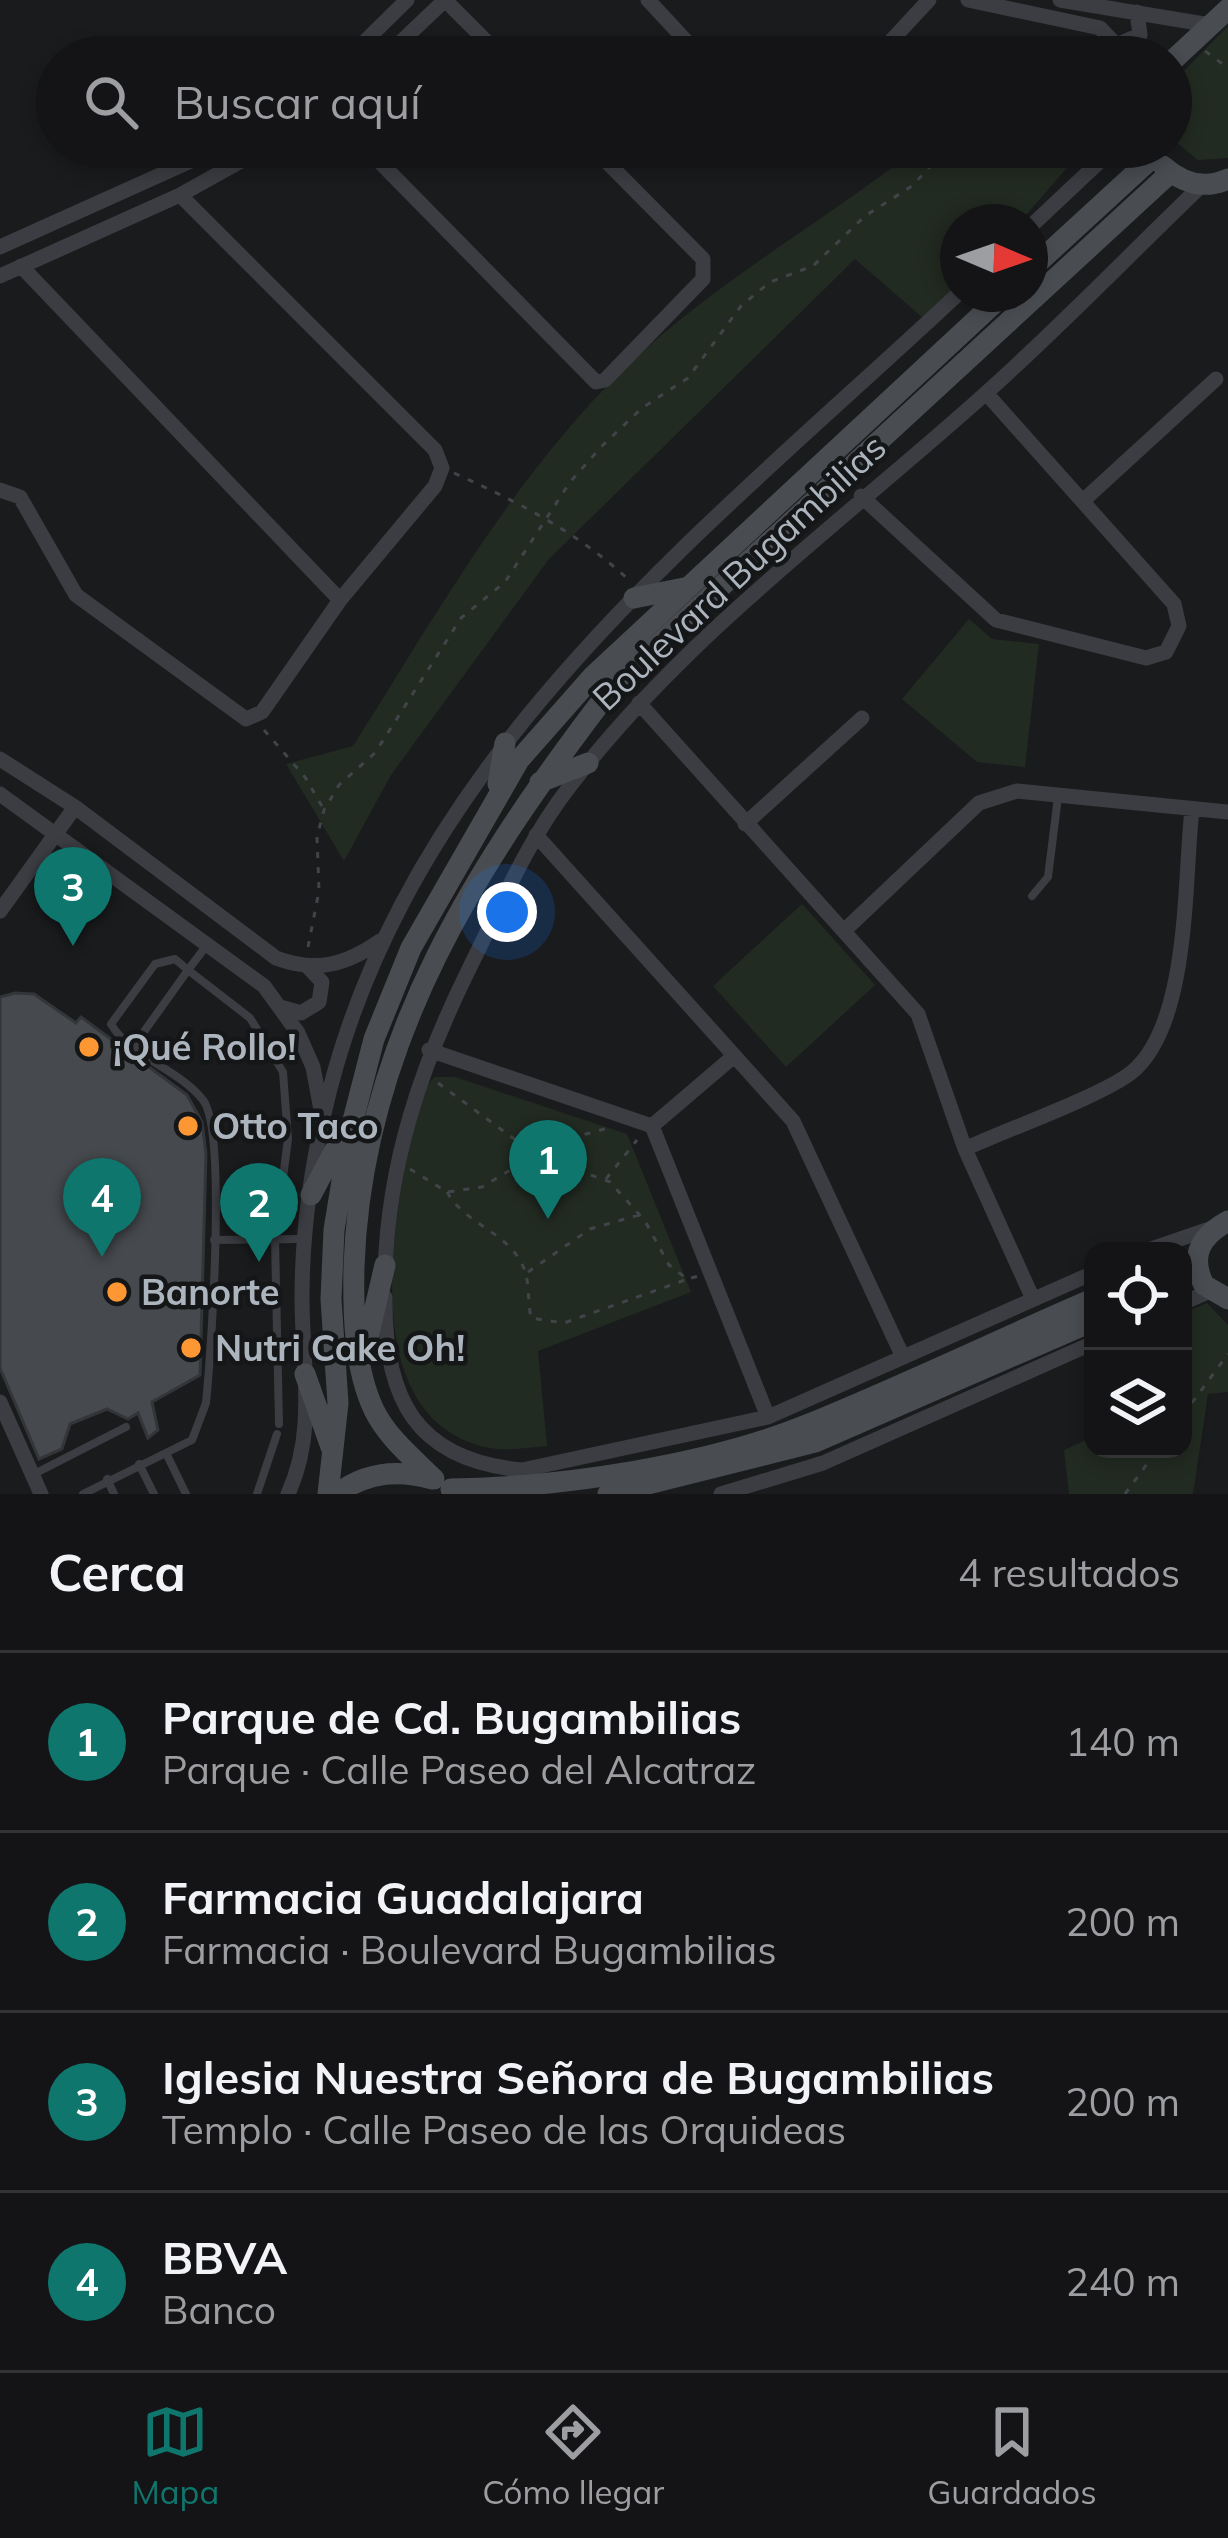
<!DOCTYPE html>
<html lang="es">
<head>
<meta charset="utf-8">
<style>
	body { margin:0; font-family:Mulish,sans-serif; background:#212123; color:#f1f3f6 }
	.controls { position:absolute; right:36px; bottom:36px; display:grid; overflow:hidden; border-radius:24px; box-shadow:0 6px 18px #0003 }
	.controls button { width:108px; height:108px; display:grid; place-items:center; padding:0; border:0; border-bottom:3px solid #333335; background:#141416; color:#f1f3f6; font:60px sans-serif }
	.compass { position:absolute; left:940px; top:204px; width:108px; height:108px; border-radius:50%; background:#141416; box-shadow:0 6px 18px #0003; rotate:92deg }
	.you { position:absolute; left:507px; top:912px; width:42px; height:42px; margin:-30px; border:9px solid #fff; border-radius:50%; background:#1a73e8; box-shadow:0 0 0 18px #1a73e833 }
	.badge { display:grid; place-items:center; width:78px; height:78px; border-radius:50%; background:#0f766e; color:#fff; font-size:39px; font-weight:700 }
	.pin { position:absolute; translate:-50% -99px; filter:drop-shadow(0 3px 6px #0008) }
	.pin::after { content:''; position:absolute; top:63px; width:42px; height:36px; background:inherit; clip-path:polygon(0 0,100% 0,50% 100%) }
	.list { margin:0; padding:0; list-style:none }
	h2 { display:flex; justify-content:space-between; align-items:center; height:156px; margin:0; padding:0 48px; font-size:51px }
	h2 small { font-size:39px; font-weight:400; color:#9d9ea1 }
	.list li { display:grid; grid-template-columns:78px 1fr auto; gap:36px; align-items:center; box-sizing:border-box; height:180px; padding:0 48px; border-top:3px solid #333335 }
	.list b { display:block; font-size:45px; white-space:nowrap }
	.list p { margin:0; font-size:39px; white-space:nowrap; color:#9d9ea1 }
	.list em { font-size:39px; font-style:normal; color:#9d9ea1 }
	.icon { flex:none; width:66px; height:66px; fill:none; stroke:currentColor; stroke-width:2; stroke-linecap:round; stroke-linejoin:round }
	.map { position:relative; flex:none; width:1228px; height:1494px; overflow:hidden }
	.search { position:absolute; background:#141416; box-shadow:0 6px 18px #0003; left:36px; right:36px; top:36px; height:132px; display:flex; align-items:center; gap:30px; box-sizing:border-box; padding:0 42px; border-radius:66px; color:#9d9ea1; font-size:45px }
	.sheet { height:876px; background:#141416 }
	nav { display:flex; justify-content:space-around; align-items:center; box-sizing:border-box; height:168px; border-top:3px solid #333335; background:#141416; font-size:33px; color:#9d9ea1 }
	nav a { display:grid; justify-items:center; gap:6px }
	nav .on { color:#0f766e }
	.map>svg:first-child { display:block }
	.green { fill:#222b22 }
	.building { fill:#46494d; stroke:#343539; stroke-width:3 }
	.lines { fill:none; stroke-linecap:round; stroke-linejoin:round }
	.path { stroke:#414549; stroke-width:3; stroke-dasharray:6 9; stroke-linecap:butt }
	.lane { stroke:#3b3d42; stroke-width:8 }
	.street { stroke:#3b3d42; stroke-width:15 }
	.secondary { stroke:#494d52; stroke-width:21 }
	.poi-dot { fill:#fc9733; stroke:#151618; stroke-width:4.5 }
	.labels { text-anchor:middle; stroke-width:9; stroke-linejoin:round; paint-order:stroke }
	.street-label { font-size:36px; fill:#acb4bd; stroke:#151618 }
	.poi-label { font-size:36px; font-weight:bold; fill:#acb4bd; stroke:#151618; text-anchor:start }
</style>
</head>
<body>
<div class="map">
<svg width="1228" height="1494" viewBox="0 0 1228 1494">
	<rect width="100%" height="100%" fill="#1a1b1d"/>
	<path class="green" d="M 1228,26 L 1228,158 L 1198,160 L 1171,138 L 1171,84 Z
		M 919,147 L 1085,147 L 1020,222 L 958,222 L 958,292 L 930,324 L 855,259 L 549,559 L 391,775 L 344,861 L 286,764 L 353,746 C 431,623 504,493 606,387 C 698,291 816,228 919,147 Z
		M 969,619 L 992,639 L 1039,644 L 1025,767 L 977,762 L 902,699 Z
		M 802,904 L 875,985 L 786,1067 L 713,986 Z
		M 435,1077 L 455,1077 L 627,1134 L 691,1292 L 538,1351 L 547,1446 C 522,1448 499,1453 474,1444 C 370,1408 389,1257 404,1172 C 409,1145 413,1095 435,1077 Z
		M 1207,1303 L 1228,1325 L 1228,1392 L 1208,1394 L 1193,1494 L 1069,1494 L 1064,1450 L 1093,1437 L 1093,1449 L 1183,1449 L 1183,1313 Z"/>
	<path class="building" d="M 15,993 L 34,994 L 76,1023 L 81,1017 L 187,1095 L 202,1122 L 206,1154 L 200,1375 L 152,1402 L 158,1430 L 148,1438 L 138,1413 L 128,1419 L 107,1409 L 70,1424 L 62,1449 L 39,1459 L 0,1368 L 0,997 Z"/>
	<g class="lines">
		<path class="path" d="M 1205,51 L 1228,68
			M 454,473 C 518,502 577,532 629,580
			M 264,730 L 305,777 L 323,808
			M 308,947 L 319,891 L 317,837 L 324,810 L 339,785 L 375,753 L 461,618 L 505,582 L 570,482 L 601,447 L 642,408 L 688,378 L 741,306 L 770,282 L 813,266 L 865,216 L 912,186 L 948,147
			M 438,1083 L 536,1155 L 610,1182 L 645,1221 L 669,1265 L 687,1279 L 699,1276
			M 410,1169 L 447,1192 L 482,1187 L 557,1142 L 608,1128
			M 606,1179 L 637,1140
			M 447,1192 C 466,1226 511,1232 525,1271 C 529,1283 528,1303 531,1318 L 564,1323 L 685,1280
			M 528,1272 L 590,1229 L 639,1215
			M 1183,1415 L 1228,1354
			M 1125,1494 L 1158,1449"/>
		<path class="lane" d="M 1032,896 L 1048,877 L 1058,797
			M 207,945 L 188,970 L 250,1018 L 283,1072 L 288,1139 L 275,1239 L 279,1424
			M 214,1240 L 302,1239
			M 166,1453 L 186,1494
			M 139,1464 L 154,1494
			M 34,1474 L 126,1427
			M 107,1479 L 114,1494
			M 83,1494 L 192,1440 L 206,1403 C 211,1354 227,1131 203,1100 C 179,1069 130,1057 111,1024 L 155,964 L 175,959 L 188,970 L 133,1047
			M 257,1494 L 277,1434"/>
		<path class="street" d="M 445,0 L 502,57
			M 648,0 L 701,57
			M 968,0 L 1100,28 L 1128,57
			M 1060,0 L 1210,25
			M 1119,44 L 1140,35 L 1137,12
			M 349,57 L 407,0
			M 385,57 L 445,0
			M 876,57 L 929,0
			M 365,147 L 596,382 L 605,380 L 703,279 L 703,259 L 592,147
			M 1030,227 L 1115,147
			M 0,247 L 222,147
			M 21,266 L 340,600
			M 0,276 L 180,195 L 266,147
			M 0,490 L 20,497 L 76,595 L 246,719 L 262,712 L 340,600 L 435,486 L 442,468 L 435,450 L 180,195
			M 861,496 L 996,620 L 1146,658 L 1166,652 L 1179,626 L 1174,604 L 986,393
			M 1085,499 L 1216,379
			M 639,703 L 918,1014 L 965,1149 L 1033,1299
			M 0,759 L 75,807 L 276,958 C 316,973 346,965 380,941
			M 0,794 L 264,986 L 298,1033 L 313,1067 L 322,1115
			M 745,824 L 862,718
			M 536,835 L 793,1121 L 903,1357
			M 0,911 L 75,807
			M 847,928 L 979,803 L 1017,791 L 1228,812
			M 284,1008 L 301,1013 L 319,1002 L 322,982 L 308,967
			M 429,1050 L 652,1126 L 768,1417
			M 652,1126 L 734,1056
			M 965,1149 C 1005,1130 1102,1096 1132,1072 C 1190,1024 1184,880 1192,809
			M 1145,1251 L 1215,1227
			M 385,1273 C 388,1163 421,1066 469,969 C 500,907 527,841 570,786 C 686,634 845,520 986,393 C 1060,327 1130,254 1202,185
			M 385,1297 C 384,1398 415,1460 522,1470 L 768,1417 L 1093,1273
			M 1183,1303 L 1210,1291
			M 0,1402 L 41,1494
			M 288,1494 C 317,1431 302,1365 302,1298 C 302,1238 310,1176 323,1118 C 402,759 704,532 958,294
			M 721,1494 L 823,1463 L 1093,1343"/>
		<path class="secondary" d="M 1171,62 L 1228,9
			M 1163,166 C 1182,183 1204,190 1228,179
			M 1030,270 L 1153,157
			M 634,598 L 684,588
			M 540,782 L 588,763
			M 498,784 L 505,743
			M 311,1195 L 344,1133
			M 1228,1221 C 1201,1236 1189,1255 1204,1285 L 1228,1299
			M 365,1350 L 385,1265
			M 305,1374 L 331,1447
			M 434,1479 C 413,1458 387,1437 374,1410 C 354,1368 353,1312 354,1266 C 362,1039 480,859 614,685 L 1170,173
			M 451,1489 C 562,1487 706,1466 809,1424 C 905,1385 998,1340 1093,1299
			M 328,1494 L 338,1403 L 331,1299 L 334,1230 L 350,1132 L 374,1039 L 411,948 L 519,760 L 593,676 L 1004,294
			M 337,1494 C 366,1472 398,1469 432,1479
			M 608,1494 L 815,1442 L 1093,1321"/>
	</g>
	<g class="poi-dot">
		<circle cx="89" cy="1047" r="12"/>
		<circle cx="188" cy="1126" r="12"/>
		<circle cx="117" cy="1292" r="12"/>
		<circle cx="191" cy="1348" r="12"/>
	</g>
	<g class="labels">
		<g class="street-label">
			<text transform="translate(739 572) rotate(-43)" y="13">Boulevard Bugambilias</text>
		</g>
		<g class="poi-label">
			<text x="113" y="1060">¡Qué Rollo!</text>
			<text x="212" y="1139">Otto Taco</text>
			<text x="141" y="1305">Banorte</text>
			<text x="215" y="1361">Nutri Cake Oh!</text>
		</g>
	</g>
</svg>
<div class="controls">
<button><svg class="icon" aria-label="locate" viewBox="0 0 24 24"><circle cx="12" cy="12" r="6"/><path d="M12 2v4M12 18v4M2 12h4M18 12h4"/></svg></button>
<button><svg class="icon" aria-label="layers" viewBox="0 0 24 24"><path d="M12 4l9 5-9 5-9-5zM3 14l9 5 9-5"/></svg></button>
</div>
<svg class="compass" viewBox="-18 -18 36 36"><path d="M0-13l5 13h-10z" fill="#e53935"/><path d="M0 13l5-13h-10z" fill="#9d9ea1"/></svg>
<div class="you"></div>
<div class="pin badge" style="left:548px;top:1219px">1</div>
<div class="pin badge" style="left:259px;top:1262px">2</div>
<div class="pin badge" style="left:73px;top:946px">3</div>
<div class="pin badge" style="left:102px;top:1257px">4</div>
<div class="search"><svg class="icon" aria-label="search" viewBox="0 0 24 24"><circle cx="10" cy="10" r="6"/><path d="M15 15l6 6"/></svg>Buscar aquí</div>
</div>
<section class="sheet">
<h2>Cerca<small>4 resultados</small></h2>
<ul class="list">
<li><span class="badge">1</span><div><b>Parque de Cd. Bugambilias</b><p>Parque · Calle Paseo del Alcatraz</p></div><em>140 m</em></li>
<li><span class="badge">2</span><div><b>Farmacia Guadalajara</b><p>Farmacia · Boulevard Bugambilias</p></div><em>200 m</em></li>
<li><span class="badge">3</span><div><b>Iglesia Nuestra Señora de Bugambilias</b><p>Templo · Calle Paseo de las Orquideas</p></div><em>200 m</em></li>
<li><span class="badge">4</span><div><b>BBVA</b><p>Banco</p></div><em>240 m</em></li>
</ul>
</section>
<nav>
<a class="on"><svg class="icon" aria-label="map" viewBox="0 0 24 24"><path d="M3 6l6-2 6 2 6-2v14l-6 2-6-2-6 2zM9 4v14M15 6v14"/></svg>Mapa</a>
<a><svg class="icon" aria-label="directions" viewBox="0 0 24 24"><path d="M12 3l9 9-9 9-9-9zM9 14v-3h6M13 9l2 2-2 2"/></svg>Cómo llegar</a>
<a><svg class="icon" aria-label="saved" viewBox="0 0 24 24"><path d="M7 4h10v16l-5-4-5 4z"/></svg>Guardados</a>
</nav>
</body>
</html>
